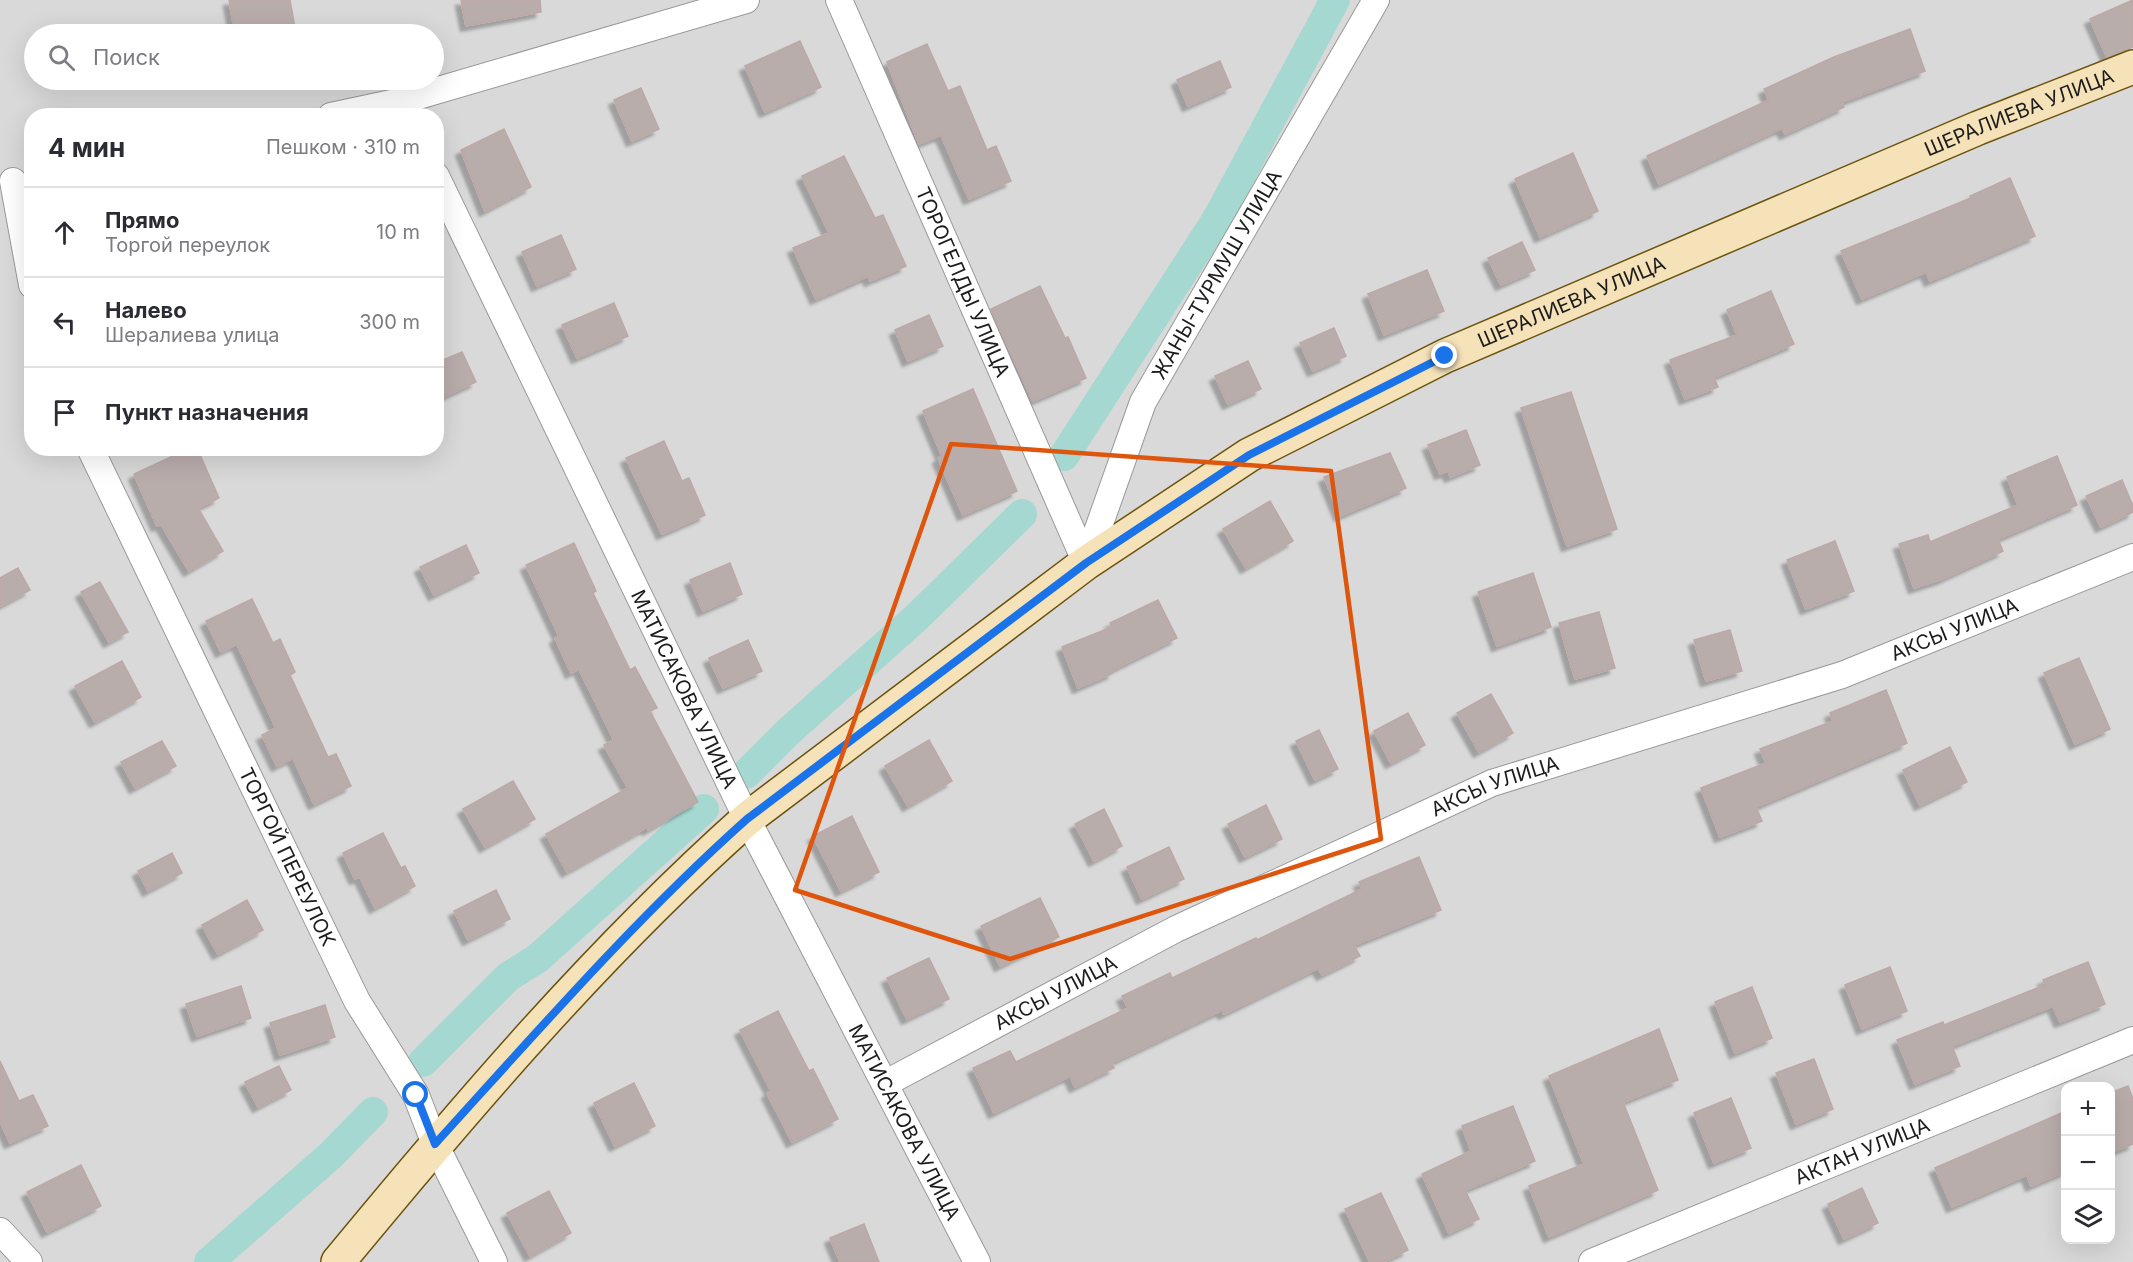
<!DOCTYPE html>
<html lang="ru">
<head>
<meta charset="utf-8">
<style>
	body { margin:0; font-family:Inter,sans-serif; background:#f7f7f7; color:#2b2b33 }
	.controls { position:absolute; right:18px; bottom:18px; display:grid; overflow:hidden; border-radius:12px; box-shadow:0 6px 24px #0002 }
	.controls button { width:54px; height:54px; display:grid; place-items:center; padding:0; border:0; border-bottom:2px solid #e1e1e2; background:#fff; color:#2b2b33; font:30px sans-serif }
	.stop { position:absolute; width:18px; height:18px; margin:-14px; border:4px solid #1a73e8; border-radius:50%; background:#fff }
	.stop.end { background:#1a73e8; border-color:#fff; box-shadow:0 2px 6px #0008 }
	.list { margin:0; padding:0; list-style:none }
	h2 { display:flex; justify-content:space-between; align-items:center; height:78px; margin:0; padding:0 24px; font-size:26px }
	h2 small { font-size:20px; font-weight:400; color:#7c7c81 }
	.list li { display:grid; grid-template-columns:39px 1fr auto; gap:18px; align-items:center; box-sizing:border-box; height:90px; padding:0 24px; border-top:2px solid #e1e1e2 }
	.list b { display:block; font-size:22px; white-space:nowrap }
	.list p { margin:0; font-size:20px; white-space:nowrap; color:#7c7c81 }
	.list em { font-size:20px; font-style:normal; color:#7c7c81 }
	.icon { flex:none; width:33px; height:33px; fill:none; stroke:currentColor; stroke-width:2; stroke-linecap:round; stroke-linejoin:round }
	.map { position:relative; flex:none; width:2133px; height:1262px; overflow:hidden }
	.search { position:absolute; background:#fff; box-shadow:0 6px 24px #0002; left:24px; top:24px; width:420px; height:66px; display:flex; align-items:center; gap:15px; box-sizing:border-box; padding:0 21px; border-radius:33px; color:#7c7c81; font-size:22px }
	.panel { position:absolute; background:#fff; box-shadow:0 6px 24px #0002; left:24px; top:108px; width:420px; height:348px; border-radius:24px }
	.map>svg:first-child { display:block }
	.residential { fill:#dad9d9; fill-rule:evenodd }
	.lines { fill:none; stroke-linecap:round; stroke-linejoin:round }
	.canal { stroke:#a5d8d1; stroke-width:30 }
	.building { fill:#b9adac; stroke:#bda8a6; stroke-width:1.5; filter:url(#shadow) }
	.street-casing { stroke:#999; stroke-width:28 }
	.secondary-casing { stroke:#6b530c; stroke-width:36 }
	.street { stroke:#fff; stroke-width:26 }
	.secondary { stroke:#f5e2b9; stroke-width:33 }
	.route { stroke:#1a73e8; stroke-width:8 }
	.marked { fill:none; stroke:#de560d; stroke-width:4.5; stroke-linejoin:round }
	.labels { text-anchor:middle; stroke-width:5; stroke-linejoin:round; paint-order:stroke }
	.street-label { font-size:20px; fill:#1c1c1c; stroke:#fff }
</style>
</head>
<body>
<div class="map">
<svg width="2133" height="1262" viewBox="0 0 2133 1262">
	<defs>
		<filter id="shadow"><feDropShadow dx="-5.5" dy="5.5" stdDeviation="1.5" flood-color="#0004"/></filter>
	</defs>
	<rect width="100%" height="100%" fill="#ede6e2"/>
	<path class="residential" d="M 0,0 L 2133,0 L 2133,1262 L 0,1262 ZM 34,34 L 434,34 L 434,80 L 34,80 ZM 32,116 L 436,116 L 436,448 L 32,448 ZM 2066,1086 L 2110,1086 L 2110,1240 L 2066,1240 Z"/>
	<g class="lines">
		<path class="canal" d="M 1064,456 L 1217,219 L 1335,0
			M 746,774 L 788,732 L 917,617 L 1022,514
			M 423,1062 L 508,977 L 538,958 L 704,809
			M 209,1262 L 331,1155 L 373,1112"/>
	</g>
	<path class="building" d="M 229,0 L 290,0 L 296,34 L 235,34 Z
		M 461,0 L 540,0 L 541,12 L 466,26 Z
		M 2133,0 L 2133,47 L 2107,57 L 2090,19 Z
		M 1910,29 L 1925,71 L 1842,102 L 1844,107 L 1785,134 L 1782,128 L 1659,184 L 1647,156 L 1769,100 L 1764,89 L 1834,57 Z
		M 800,41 L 821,87 L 765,112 L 745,66 Z
		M 927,44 L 948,91 L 960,86 L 987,150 L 996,146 L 1011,181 L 969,199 L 941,135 L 919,144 L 887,62 Z
		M 1220,61 L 1231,87 L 1188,106 L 1177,80 Z
		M 641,88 L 659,129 L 632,141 L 614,100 Z
		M 504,129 L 531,187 L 485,211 L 461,150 Z
		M 1573,153 L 1598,211 L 1540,237 L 1515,179 Z
		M 844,156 L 875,218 L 883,215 L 906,266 L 870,281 L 868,276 L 816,299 L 793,248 L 829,233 L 802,176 Z
		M 2010,178 L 2035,236 L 1930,281 L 1926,272 L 1862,299 L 1841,251 L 1971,198 L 1970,196 Z
		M 561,235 L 576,269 L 537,286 L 522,252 Z
		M 1522,242 L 1535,270 L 1501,285 L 1488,258 Z
		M 1427,270 L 1444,311 L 1384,335 L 1368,294 Z
		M 1040,286 L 1065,338 L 1068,337 L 1086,378 L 1033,401 L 991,309 Z
		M 1771,291 L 1794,344 L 1714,377 L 1718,387 L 1685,399 L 1670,360 L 1737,335 L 1727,310 Z
		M 614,303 L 628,336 L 577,358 L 562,325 Z
		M 929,315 L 943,346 L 908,361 L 895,330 Z
		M 1334,328 L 1346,356 L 1313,371 L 1300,343 Z
		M 462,352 L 476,382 L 436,400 L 436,363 Z
		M 1248,361 L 1261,389 L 1228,404 L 1215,376 Z
		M 973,389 L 1017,491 L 963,515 L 938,458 L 942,456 L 923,411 Z
		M 1571,392 L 1617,529 L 1567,546 L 1521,408 Z
		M 1466,430 L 1480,465 L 1450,477 L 1448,471 L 1440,474 L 1428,445 Z
		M 664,441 L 682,481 L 689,478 L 705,515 L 662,534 L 626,458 Z
		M 190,448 L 197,448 L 219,498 L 198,508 L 223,551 L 189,571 L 161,524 L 157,526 L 134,474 Z
		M 1390,453 L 1406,488 L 1340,516 L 1324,477 Z
		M 2057,456 L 2077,505 L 1998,539 L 2003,551 L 1942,579 L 1914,588 L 1899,544 L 1928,535 L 1930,542 L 2018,505 L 2007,477 Z
		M 2122,480 L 2133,506 L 2133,512 L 2101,527 L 2086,496 Z
		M 1270,501 L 1293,541 L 1246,568 L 1223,529 Z
		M 1835,541 L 1854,591 L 1806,609 L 1787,560 Z
		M 574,543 L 596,591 L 593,593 L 630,670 L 635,667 L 657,708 L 650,711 L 698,802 L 648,830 L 647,827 L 567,872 L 546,834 L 628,788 L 604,745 L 614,740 L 579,669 L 571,673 L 555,638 L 559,636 L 526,565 Z
		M 466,545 L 479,573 L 434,595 L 420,567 Z
		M 730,563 L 742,594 L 703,611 L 690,580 Z
		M 18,568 L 30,590 L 0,606 L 0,578 Z
		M 1533,573 L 1551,627 L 1497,646 L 1478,592 Z
		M 100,582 L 128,632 L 109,642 L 81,592 Z
		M 252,599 L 273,643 L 280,639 L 295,672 L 290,675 L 328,757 L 336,754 L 351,786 L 314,804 L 293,758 L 277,766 L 262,735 L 276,728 L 237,644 L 221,652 L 206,621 Z
		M 1158,600 L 1177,638 L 1112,670 L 1113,673 L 1078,688 L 1062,647 L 1112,627 L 1110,623 Z
		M 1599,612 L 1615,668 L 1575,679 L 1559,623 Z
		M 1730,630 L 1742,671 L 1706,681 L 1694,640 Z
		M 748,640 L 762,671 L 723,688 L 709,658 Z
		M 2079,658 L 2110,729 L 2075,744 L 2044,673 Z
		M 122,661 L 141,697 L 95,722 L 75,686 Z
		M 1886,690 L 1907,743 L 1756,807 L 1762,821 L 1720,837 L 1701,788 L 1766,763 L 1760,749 L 1833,721 L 1830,713 Z
		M 1491,694 L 1513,733 L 1479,752 L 1457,713 Z
		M 1408,713 L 1425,745 L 1391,763 L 1374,731 Z
		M 1319,730 L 1338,769 L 1315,780 L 1296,741 Z
		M 929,740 L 952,781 L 908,806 L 885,766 Z
		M 162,741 L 176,766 L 135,788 L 121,762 Z
		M 1950,747 L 1967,782 L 1920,805 L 1903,770 Z
		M 513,781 L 535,819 L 485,847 L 463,809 Z
		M 1266,805 L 1282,839 L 1245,857 L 1228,824 Z
		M 1104,809 L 1122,846 L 1094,861 L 1075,824 Z
		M 852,816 L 879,872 L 841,891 L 813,836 Z
		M 383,833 L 401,868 L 405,866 L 415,886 L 375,908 L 360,877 L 355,879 L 343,853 Z
		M 1169,847 L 1184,879 L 1142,899 L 1127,867 Z
		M 172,853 L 182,873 L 148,891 L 138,871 Z
		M 1419,857 L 1441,910 L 1354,945 L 1360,956 L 1322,975 L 1318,968 L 1224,1014 L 1222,1010 L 1111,1063 L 1114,1068 L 1075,1087 L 1070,1076 L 994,1113 L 973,1068 L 1010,1051 L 1016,1062 L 1128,1008 L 1122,996 L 1170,973 L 1172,978 L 1256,938 L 1257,940 L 1362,889 L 1359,882 Z
		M 496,890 L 510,919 L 468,940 L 454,911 Z
		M 1040,898 L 1059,937 L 1000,966 L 981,926 Z
		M 247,900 L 263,930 L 218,954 L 202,925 Z
		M 929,958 L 949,999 L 907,1019 L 887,978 Z
		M 2088,962 L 2105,1004 L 2060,1022 L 2053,1006 L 1952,1046 L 1960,1066 L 1915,1084 L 1897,1040 L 1943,1022 L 1944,1025 L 2045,985 L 2043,980 Z
		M 1890,967 L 1907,1011 L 1862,1029 L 1845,985 Z
		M 241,986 L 251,1018 L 197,1036 L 186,1004 Z
		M 1752,987 L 1772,1038 L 1735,1053 L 1715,1002 Z
		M 325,1005 L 335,1037 L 280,1055 L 270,1023 Z
		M 778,1011 L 809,1071 L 813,1069 L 838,1119 L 792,1142 L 767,1093 L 771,1091 L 740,1030 Z
		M 1659,1029 L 1678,1080 L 1623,1102 L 1658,1190 L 1549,1237 L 1529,1186 L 1584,1164 L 1549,1076 Z
		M 1814,1059 L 1833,1109 L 1796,1124 L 1776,1073 Z
		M 0,1061 L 19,1101 L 33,1095 L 48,1126 L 10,1143 L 0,1121 Z
		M 279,1066 L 291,1090 L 258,1107 L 245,1082 Z
		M 634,1083 L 655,1126 L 615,1146 L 594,1103 Z
		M 2128,1086 L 2133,1099 L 2133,1144 L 2110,1153 L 2110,1093 Z
		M 1731,1098 L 1751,1148 L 1714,1163 L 1694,1113 Z
		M 1513,1106 L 1535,1161 L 1465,1190 L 1479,1219 L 1449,1233 L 1422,1174 L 1471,1151 L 1462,1126 Z
		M 2066,1111 L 2066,1171 L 2031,1186 L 2027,1175 L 1952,1207 L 1935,1168 Z
		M 81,1165 L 101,1206 L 47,1232 L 27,1192 Z
		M 1862,1188 L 1878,1223 L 1844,1239 L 1828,1204 Z
		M 549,1191 L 571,1233 L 530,1256 L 507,1213 Z
		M 1381,1193 L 1408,1250 L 1383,1262 L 1370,1262 L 1345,1209 Z
		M 864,1224 L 879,1262 L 840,1262 L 830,1238 Z"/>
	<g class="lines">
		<defs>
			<g id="street">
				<path id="s1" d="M 839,0 L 1086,563"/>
				<path d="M 331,116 L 401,101 L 746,0"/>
				<path id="s2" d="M 436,176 L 747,819 L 977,1262"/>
				<path d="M 13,181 L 32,285"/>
				<path id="s3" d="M 90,448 L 357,1001 L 416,1095 L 435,1144 L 494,1262"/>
				<path id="s4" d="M 1086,563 L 1143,402 L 1376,0"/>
				<path id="s5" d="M 886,1083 L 1176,929 L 1492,783 L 1842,675 L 2133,557"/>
				<path d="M 0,1231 L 29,1262"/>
				<path id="s6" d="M 1592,1262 L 2133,1040"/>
			</g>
			<g id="secondary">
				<path id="s7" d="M 338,1262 C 466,1107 597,953 747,819 L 1086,563 L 1249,455 L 1445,356 L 1978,128 L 2133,67"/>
			</g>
		</defs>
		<use href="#street" class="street-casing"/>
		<use href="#secondary" class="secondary-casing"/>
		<use href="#street" class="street"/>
		<use href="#secondary" class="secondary"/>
	</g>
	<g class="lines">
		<path class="route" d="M 416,1095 L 435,1144 C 536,1033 635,919 747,819 L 1086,563 L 1249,455 L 1445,356"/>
	</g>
	<path class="marked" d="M 951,444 L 1331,471 L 1381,839 L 1010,959 L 795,890 Z"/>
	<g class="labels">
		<g class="street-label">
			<text dy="7" stroke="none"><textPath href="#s7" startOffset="2067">ШЕРАЛИЕВА УЛИЦА</textPath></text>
			<text dy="7" stroke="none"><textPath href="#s4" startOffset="318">ЖАНЫ-ТУРМУШ УЛИЦА</textPath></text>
			<text dy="7" stroke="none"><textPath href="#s1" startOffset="308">ТОРОГЕЛДЫ УЛИЦА</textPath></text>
			<text dy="7" stroke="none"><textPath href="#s7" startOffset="1581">ШЕРАЛИЕВА УЛИЦА</textPath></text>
			<text dy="7" stroke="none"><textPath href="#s5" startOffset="1164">АКСЫ УЛИЦА</textPath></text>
			<text dy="7" stroke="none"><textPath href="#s2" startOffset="570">МАТИСАКОВА УЛИЦА</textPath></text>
			<text dy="7" stroke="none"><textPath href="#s5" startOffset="678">АКСЫ УЛИЦА</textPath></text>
			<text dy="7" stroke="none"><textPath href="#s3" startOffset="454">ТОРГОЙ ПЕРЕУЛОК</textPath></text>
			<text dy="7" stroke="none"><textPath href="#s5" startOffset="192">АКСЫ УЛИЦА</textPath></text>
			<text dy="7" stroke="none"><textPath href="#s2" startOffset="1056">МАТИСАКОВА УЛИЦА</textPath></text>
			<text dy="7" stroke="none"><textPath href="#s6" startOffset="292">АКТАН УЛИЦА</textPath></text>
		</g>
	</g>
</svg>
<div class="controls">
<button>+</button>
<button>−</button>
<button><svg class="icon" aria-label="layers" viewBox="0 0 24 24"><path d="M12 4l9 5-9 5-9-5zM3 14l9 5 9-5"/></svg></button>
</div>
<div class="stop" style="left:416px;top:1095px"></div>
<div class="stop end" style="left:1445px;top:356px"></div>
<div class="search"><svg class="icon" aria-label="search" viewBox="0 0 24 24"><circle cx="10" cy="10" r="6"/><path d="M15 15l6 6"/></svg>Поиск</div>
<section class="panel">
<h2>4 мин<small>Пешком · 310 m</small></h2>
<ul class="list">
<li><svg class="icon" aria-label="ahead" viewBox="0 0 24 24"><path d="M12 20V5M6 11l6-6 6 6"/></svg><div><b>Прямо</b><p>Торгой переулок</p></div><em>10 m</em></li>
<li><svg class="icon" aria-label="left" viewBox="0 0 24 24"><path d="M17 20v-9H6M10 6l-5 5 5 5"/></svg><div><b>Налево</b><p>Шералиева улица</p></div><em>300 m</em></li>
<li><svg class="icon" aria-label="arrive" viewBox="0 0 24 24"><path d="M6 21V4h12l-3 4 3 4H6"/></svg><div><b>Пункт назначения</b></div></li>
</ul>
</section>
</div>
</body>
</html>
